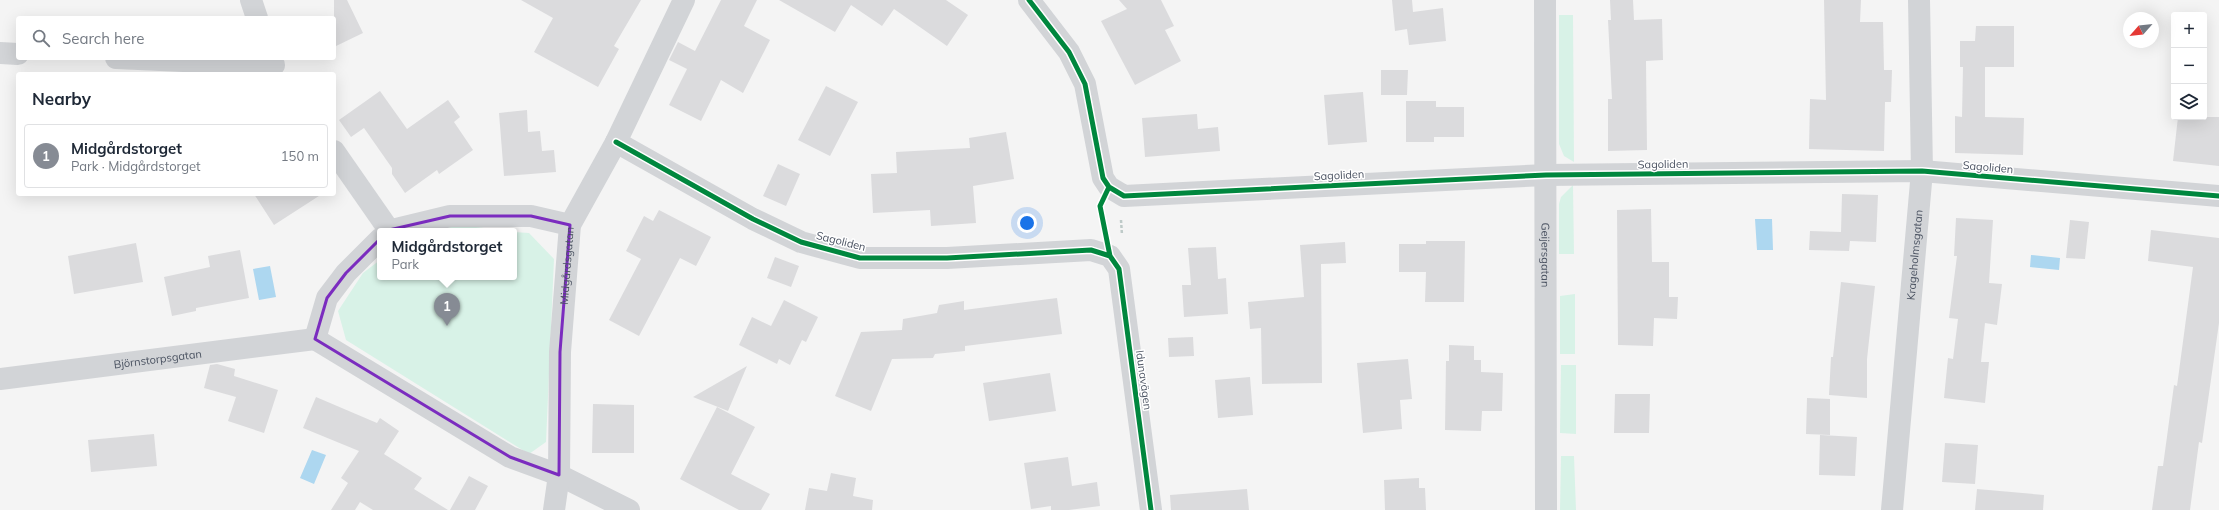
<!DOCTYPE html>
<html lang="en">
<head>
<meta charset="utf-8">
<style>
	body { margin:0; font-family:Mulish,sans-serif; background:#f2f2f3; color:#1f2937 }
	.controls { position:absolute; right:12px; top:12px; display:grid; overflow:hidden; border-radius:4px; box-shadow:0 4px 16px #0002 }
	.controls button { width:36px; height:36px; display:grid; place-items:center; padding:0; border:0; border-bottom:1px solid #e0e1e3; background:#fff; color:#1f2937; font:20px sans-serif }
	.compass { position:absolute; left:2123px; top:12px; width:36px; height:36px; border-radius:50%; background:#fff; box-shadow:0 4px 16px #0002; rotate:243deg }
	.you { position:absolute; left:1027px; top:223px; width:14px; height:14px; margin:-10px; border:3px solid #fff; border-radius:50%; background:#1a73e8; box-shadow:0 0 0 6px #1a73e833 }
	.badge { display:grid; place-items:center; width:26px; height:26px; border-radius:50%; background:#868b94; color:#fff; font-size:13px; font-weight:700 }
	.pin { position:absolute; translate:-50% -33px; filter:drop-shadow(0 1px 2px #0008) }
	.pin::after { content:''; position:absolute; top:21px; width:14px; height:12px; background:inherit; clip-path:polygon(0 0,100% 0,50% 100%) }
	.popup { position:absolute; left:377px; top:228px; width:140px; height:52px; box-sizing:border-box; display:grid; place-content:center; border-radius:4px; background:#fff; filter:drop-shadow(0 1px 3px #0005); font-size:13px; white-space:nowrap; color:#747a83 }
	.popup b { font-size:15px; color:#1f2937 }
	.popup::after { content:''; position:absolute; left:50%; top:100%; margin-left:-8px; border:8px solid transparent; border-top-color:#fff }
	.list { margin:0; padding:0; list-style:none }
	h2 { display:flex; justify-content:space-between; align-items:center; height:52px; margin:0; padding:0 16px; font-size:17px }
	h2 small { font-size:13px; font-weight:400; color:#747a83 }
	.list li { display:grid; grid-template-columns:26px 1fr auto; gap:12px; align-items:center; box-sizing:border-box; height:64px; margin:0 8px 8px; padding:0 8px; border:1px solid #e0e1e3; border-radius:4px }
	.list b { display:block; font-size:15px; white-space:nowrap }
	.list p { margin:0; font-size:13px; white-space:nowrap; color:#747a83 }
	.list em { font-size:13px; font-style:normal; color:#747a83 }
	.icon { flex:none; width:22px; height:22px; fill:none; stroke:currentColor; stroke-width:2; stroke-linecap:round; stroke-linejoin:round }
	.map { position:relative; flex:none; width:2219px; height:510px; overflow:hidden }
	.search { position:absolute; background:#fff; box-shadow:0 4px 16px #0002; left:16px; top:16px; width:320px; height:44px; display:flex; align-items:center; gap:10px; box-sizing:border-box; padding:0 14px; border-radius:4px; color:#747a83; font-size:15px }
	.panel { position:absolute; background:#fff; box-shadow:0 4px 16px #0002; left:16px; top:72px; width:320px; height:124px; border-radius:4px }
	.map>svg:first-child { display:block }
	.green { fill:#d8f2e7 }
	.water { fill:#add7f0 }
	.building { fill:#dbdbdd }
	.lines { fill:none; stroke-linecap:round; stroke-linejoin:round }
	.path { stroke:#becac8; stroke-width:2.5; stroke-dasharray:3 2; stroke-linecap:butt }
	.minor { stroke:#d2d4d7; stroke-width:22 }
	.cycleway-casing { stroke:#fff; stroke-width:8 }
	.cycleway { stroke:#00873e; stroke-width:5 }
	.marked { fill:none; stroke:#7b2cbf; stroke-width:3; stroke-linejoin:round }
	.labels { text-anchor:middle; stroke-width:3; stroke-linejoin:round; paint-order:stroke }
	.street-label { font-size:11px; fill:#4a5261; stroke:#fff }
</style>
</head>
<body>
<div class="map">
<svg width="2219" height="510" viewBox="0 0 2219 510">
	<rect width="100%" height="100%" fill="#f4f4f4"/>
	<path class="green" d="M 1559,15 L 1573,15 L 1574,162 L 1564,156 L 1559,144 Z
		M 1573,185 L 1574,254 L 1559,254 L 1559,204 L 1561,197 Z
		M 459,225 L 509,231 L 435,231 Z
		M 514,232 L 529,233 L 554,259 L 546,442 L 529,454 L 346,340 L 338,311 L 363,273 L 380,260 L 380,277 L 514,277 Z
		M 1575,294 L 1575,354 L 1560,354 L 1560,296 Z
		M 1561,365 L 1576,365 L 1576,434 L 1560,433 Z
		M 1561,456 L 1574,456 L 1576,510 L 1560,510 Z"/>
	<path class="water" d="M 1755,219 L 1772,219 L 1773,250 L 1757,250 Z
		M 2031,255 L 2060,258 L 2059,270 L 2030,267 Z
		M 270,266 L 276,297 L 259,300 L 253,269 Z
		M 312,450 L 326,455 L 314,484 L 300,478 Z"/>
	<path class="building" d="M 334,0 L 347,0 L 363,33 L 334,47 Z
		M 521,0 L 641,0 L 614,46 L 619,49 L 598,87 L 534,52 L 553,18 Z
		M 721,0 L 757,0 L 744,26 L 770,40 L 743,93 L 721,80 L 701,121 L 669,105 L 687,69 L 669,60 L 678,42 L 695,51 Z
		M 779,0 L 946,0 L 968,15 L 947,46 L 894,9 L 882,26 L 851,5 L 835,32 Z
		M 1119,0 L 1161,0 L 1174,26 L 1165,30 L 1181,61 L 1135,85 L 1101,21 L 1127,9 Z
		M 1392,0 L 1412,0 L 1413,12 L 1443,8 L 1446,41 L 1409,45 L 1407,29 L 1395,31 Z
		M 1610,0 L 1633,0 L 1634,20 L 1662,19 L 1663,60 L 1646,61 L 1647,150 L 1608,151 L 1608,99 L 1612,99 L 1608,20 L 1611,20 Z
		M 1824,0 L 1861,0 L 1860,22 L 1883,22 L 1884,70 L 1892,70 L 1891,102 L 1885,102 L 1884,151 L 1809,149 L 1810,99 L 1826,100 Z
		M 1976,26 L 2014,26 L 2014,67 L 1985,67 L 1985,117 L 2024,118 L 2023,155 L 1955,153 L 1955,116 L 1962,117 L 1963,67 L 1960,67 L 1960,41 L 1975,41 Z
		M 1381,70 L 1408,70 L 1407,95 L 1381,95 Z
		M 826,86 L 858,102 L 830,156 L 798,140 Z
		M 380,91 L 407,129 L 448,100 L 460,117 L 454,122 L 473,150 L 439,174 L 437,170 L 405,193 L 392,174 L 392,168 L 364,128 L 351,137 L 339,120 Z
		M 1363,92 L 1367,142 L 1328,145 L 1324,95 Z
		M 1406,101 L 1436,101 L 1436,107 L 1464,107 L 1464,137 L 1434,137 L 1434,142 L 1406,142 Z
		M 527,110 L 528,132 L 540,131 L 542,151 L 554,150 L 556,172 L 504,176 L 499,113 Z
		M 1197,114 L 1198,129 L 1218,127 L 1220,151 L 1145,157 L 1142,118 Z
		M 2178,117 L 2219,117 L 2219,166 L 2173,161 Z
		M 1006,132 L 1014,179 L 973,186 L 976,223 L 931,226 L 930,210 L 873,213 L 871,174 L 897,173 L 896,152 L 970,148 L 969,138 Z
		M 778,164 L 800,174 L 786,206 L 763,196 Z
		M 254,194 L 322,194 L 274,225 Z
		M 1842,194 L 1878,195 L 1876,242 L 1850,241 L 1849,251 L 1809,250 L 1810,231 L 1841,232 Z
		M 1651,209 L 1652,262 L 1669,262 L 1669,297 L 1678,297 L 1677,319 L 1654,318 L 1653,346 L 1618,345 L 1617,210 Z
		M 659,210 L 711,237 L 696,266 L 680,258 L 639,336 L 609,320 L 641,259 L 626,251 L 644,216 L 653,221 Z
		M 1956,218 L 1993,220 L 1989,283 L 2002,284 L 1997,325 L 1985,323 L 1981,362 L 1989,362 L 1985,403 L 1944,398 L 1948,358 L 1953,359 L 1958,319 L 1949,318 L 1957,256 L 1954,256 Z
		M 2070,220 L 2089,222 L 2085,259 L 2066,258 Z
		M 2151,230 L 2219,238 L 2219,323 L 2202,443 L 2199,442 L 2190,510 L 2152,510 L 2158,466 L 2163,466 L 2174,385 L 2177,386 L 2193,267 L 2148,261 Z
		M 1426,241 L 1465,241 L 1464,302 L 1425,302 L 1426,272 L 1399,272 L 1399,244 L 1426,244 Z
		M 1345,242 L 1346,263 L 1321,264 L 1322,383 L 1262,384 L 1261,328 L 1250,329 L 1248,302 L 1304,297 L 1300,245 Z
		M 136,243 L 143,282 L 74,294 L 68,256 Z
		M 1216,247 L 1218,279 L 1226,278 L 1228,314 L 1184,317 L 1182,285 L 1191,285 L 1188,248 Z
		M 240,250 L 249,298 L 196,308 L 196,311 L 172,316 L 164,277 L 210,267 L 208,256 Z
		M 775,257 L 799,266 L 791,287 L 767,278 Z
		M 1841,282 L 1875,286 L 1867,359 L 1867,398 L 1829,395 L 1831,357 L 1833,357 Z
		M 1057,298 L 1062,334 L 965,346 L 965,351 L 935,354 L 933,358 L 892,359 L 871,411 L 835,396 L 861,332 L 902,330 L 903,319 L 937,313 L 939,305 L 964,301 L 964,310 Z
		M 784,300 L 818,317 L 806,342 L 802,340 L 790,365 L 779,359 L 777,364 L 739,345 L 752,317 L 771,326 Z
		M 1193,337 L 1194,356 L 1169,357 L 1168,338 Z
		M 1449,345 L 1474,346 L 1474,360 L 1481,360 L 1481,372 L 1503,373 L 1502,411 L 1482,411 L 1481,431 L 1445,430 L 1446,361 L 1449,361 Z
		M 1408,359 L 1412,399 L 1400,400 L 1402,429 L 1363,433 L 1357,363 Z
		M 217,364 L 235,369 L 234,376 L 278,390 L 264,433 L 228,421 L 236,397 L 204,388 L 210,365 Z
		M 747,366 L 728,411 L 693,397 Z
		M 1050,373 L 1056,411 L 989,421 L 983,383 Z
		M 1250,377 L 1253,415 L 1218,418 L 1215,380 Z
		M 1615,394 L 1650,394 L 1649,433 L 1614,433 Z
		M 316,397 L 377,423 L 380,418 L 399,431 L 384,454 L 422,478 L 414,489 L 448,510 L 373,510 L 360,502 L 355,510 L 331,510 L 348,483 L 341,478 L 359,451 L 303,428 Z
		M 1807,398 L 1830,399 L 1830,435 L 1806,434 Z
		M 593,404 L 634,405 L 634,453 L 592,453 Z
		M 717,407 L 755,427 L 731,474 L 770,494 L 761,510 L 739,510 L 680,479 Z
		M 154,434 L 157,466 L 91,472 L 88,440 Z
		M 1820,435 L 1857,437 L 1855,476 L 1819,475 Z
		M 1945,443 L 1978,445 L 1975,484 L 1942,482 Z
		M 1068,457 L 1072,486 L 1097,482 L 1100,506 L 1069,510 L 1051,510 L 1051,506 L 1031,509 L 1024,463 Z
		M 831,473 L 856,478 L 853,496 L 873,500 L 872,510 L 805,510 L 809,488 L 827,491 Z
		M 469,476 L 488,486 L 475,510 L 450,510 Z
		M 1419,478 L 1419,488 L 1425,488 L 1426,510 L 1385,510 L 1384,480 Z
		M 1247,489 L 1249,510 L 1171,510 L 1170,495 Z
		M 1977,489 L 2044,495 L 2043,510 L 1975,510 Z"/>
	<g class="lines">
		<path class="path" d="M 1121,220 L 1122,235"/>
		<g class="minor">
			<path d="M 251,0 L 257,18"/>
			<path d="M 1029,0 L 1069,52 L 1085,84 L 1103,178 L 1109,187 L 1124,196 L 1546,175 L 1922,171 L 2219,196"/>
			<path id="s1" d="M 1545,0 L 1546,510"/>
			<path d="M 0,53 L 18,54"/>
			<path d="M 116,58 L 274,65"/>
			<path d="M 616,142 L 753,219 L 801,242 L 860,258 L 947,258 L 1091,250 L 1110,256 L 1119,269 L 1151,510"/>
			<path d="M 334,151 L 389,230"/>
			<path d="M 388,231 L 450,216 L 531,216 L 570,225"/>
			<path d="M 380,239 L 346,273 L 327,298 L 315,339 L 510,457 L 559,475 L 629,510"/>
			<path id="s2" d="M 0,379 L 315,339"/>
			<path id="s3" d="M 554,510 L 559,475 L 560,352 L 570,225 L 616,142 L 684,0"/>
			<path id="s4" d="M 1892,510 L 1922,171 L 1919,0"/>
		</g>
		<defs>
			<path id="cycleway" d="M 1029,0 L 1069,52 L 1085,84 L 1103,178 L 1109,187 L 1124,196 L 1546,175 L 1922,171 L 2219,196
				M 616,142 L 753,219 L 801,242 L 860,258 L 947,258 L 1091,250 L 1110,256
				M 1109,187 L 1100,206 L 1110,256 L 1119,269 L 1151,510"/>
		</defs>
		<use href="#cycleway" class="cycleway-casing"/>
		<use href="#cycleway" class="cycleway"/>
	</g>
	<path class="marked" d="M 450,216 L 531,216 L 570,225 L 560,352 L 559,475 L 510,457 L 315,339 L 327,298 L 346,273 L 389,230 Z"/>
	<g class="labels">
		<g class="street-label">
			<text transform="translate(1663 164) rotate(-1)" y="4">Sagoliden</text>
			<text transform="translate(1988 167) rotate(5)" y="4">Sagoliden</text>
			<text transform="translate(1339 175) rotate(-3)" y="4">Sagoliden</text>
			<text transform="translate(841 241) rotate(14)" y="4">Sagoliden</text>
			<text dy="4" stroke="none"><textPath href="#s1" startOffset="255">Geijersgatan</textPath></text>
			<text dy="4" stroke="none"><textPath href="#s4" startOffset="256">Krageholmsgatan</textPath></text>
			<text dy="4" stroke="none"><textPath href="#s3" startOffset="245">Midgårdsgatan</textPath></text>
			<text dy="4" stroke="none"><textPath href="#s2" startOffset="159">Björnstorpsgatan</textPath></text>
			<text transform="translate(1144 380) rotate(82)" y="4">Idunavägen</text>
		</g>
	</g>
</svg>
<div class="controls">
<button>+</button>
<button>−</button>
<button><svg class="icon" aria-label="layers" viewBox="0 0 24 24"><path d="M12 4l9 5-9 5-9-5zM3 14l9 5 9-5"/></svg></button>
</div>
<svg class="compass" viewBox="-18 -18 36 36"><path d="M0-13l5 13h-10z" fill="#e53935"/><path d="M0 13l5-13h-10z" fill="#747a83"/></svg>
<div class="you"></div>
<div class="pin badge" style="left:447px;top:326px">1</div>
<div class="popup"><b>Midgårdstorget</b>Park</div>
<div class="search"><svg class="icon" aria-label="search" viewBox="0 0 24 24"><circle cx="10" cy="10" r="6"/><path d="M15 15l6 6"/></svg>Search here</div>
<section class="panel">
<h2>Nearby<small></small></h2>
<ul class="list">
<li><span class="badge">1</span><div><b>Midgårdstorget</b><p>Park · Midgårdstorget</p></div><em>150 m</em></li>
</ul>
</section>
</div>
</body>
</html>
